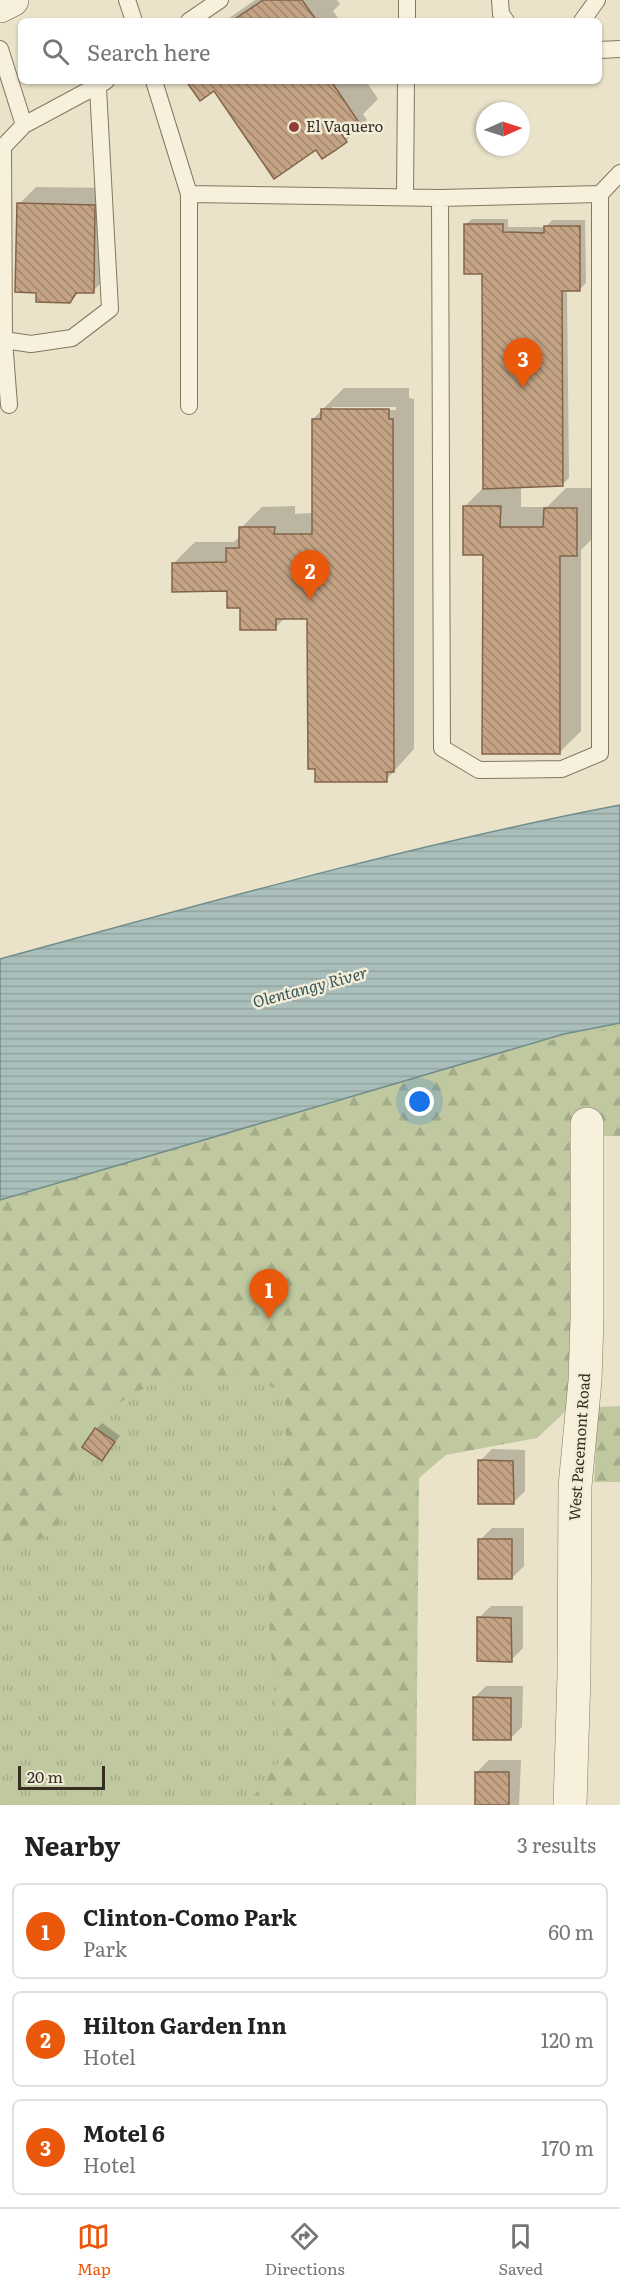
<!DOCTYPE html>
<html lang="en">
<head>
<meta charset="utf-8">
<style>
	body { margin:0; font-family:Literata,serif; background:#f6f6f6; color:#222 }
	.compass { position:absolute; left:476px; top:102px; width:54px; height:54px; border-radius:50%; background:#fff; box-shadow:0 2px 4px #0004; rotate:87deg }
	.scale { position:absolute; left:18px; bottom:15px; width:87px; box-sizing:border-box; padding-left:6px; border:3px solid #372e22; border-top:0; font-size:16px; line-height:21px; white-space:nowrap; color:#372e22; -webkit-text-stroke:4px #f2edd9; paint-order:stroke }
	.you { position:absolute; left:420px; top:1102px; width:21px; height:21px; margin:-15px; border:4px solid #fff; border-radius:50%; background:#1a73e8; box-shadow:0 0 0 9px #1a73e833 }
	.badge { display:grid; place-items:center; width:39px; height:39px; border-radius:50%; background:#ea580c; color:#fff; font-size:20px; font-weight:700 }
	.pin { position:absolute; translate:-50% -50px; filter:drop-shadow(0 2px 3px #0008) }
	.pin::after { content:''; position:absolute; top:32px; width:21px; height:18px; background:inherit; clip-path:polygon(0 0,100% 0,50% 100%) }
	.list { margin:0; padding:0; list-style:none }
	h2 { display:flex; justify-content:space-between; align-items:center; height:78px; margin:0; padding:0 24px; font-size:26px }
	h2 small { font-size:20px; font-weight:400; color:#767676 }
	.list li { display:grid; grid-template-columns:39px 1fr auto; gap:18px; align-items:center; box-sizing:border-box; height:96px; margin:0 12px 12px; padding:0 12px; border:2px solid #e0e0e0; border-radius:9px }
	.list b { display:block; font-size:22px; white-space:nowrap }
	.list p { margin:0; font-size:20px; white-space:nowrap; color:#767676 }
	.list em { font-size:20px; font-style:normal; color:#767676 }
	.icon { flex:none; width:33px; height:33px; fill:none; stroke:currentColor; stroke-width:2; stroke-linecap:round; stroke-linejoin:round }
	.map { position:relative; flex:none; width:620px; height:1805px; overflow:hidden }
	.search { position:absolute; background:#fff; box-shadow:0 2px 4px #0004; left:18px; right:18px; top:18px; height:66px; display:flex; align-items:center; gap:15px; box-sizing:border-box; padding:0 21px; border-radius:9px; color:#767676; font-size:22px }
	.sheet { height:402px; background:#fff }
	nav { display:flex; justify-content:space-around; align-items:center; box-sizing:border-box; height:84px; border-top:2px solid #e0e0e0; background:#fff; font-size:16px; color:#767676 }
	nav a { display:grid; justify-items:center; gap:3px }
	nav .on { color:#ea580c }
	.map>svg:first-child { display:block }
	.grass { fill:url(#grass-tufts) }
	.forest { fill:url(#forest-firs) }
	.water { fill:url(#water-rules); stroke:#718d89; stroke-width:1.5 }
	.shadow { fill:#0003; fill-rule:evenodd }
	.building { fill:url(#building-back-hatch); stroke:#826449; stroke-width:1.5 }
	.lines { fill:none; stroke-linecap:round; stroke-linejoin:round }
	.lane-casing { stroke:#857760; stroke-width:18 }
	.street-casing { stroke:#857760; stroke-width:34 }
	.secondary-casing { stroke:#675843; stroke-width:34 }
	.lane { stroke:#f6f0dd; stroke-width:16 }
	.street { stroke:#f6f0dd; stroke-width:33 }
	.secondary { stroke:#f6f0dd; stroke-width:33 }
	.poi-dot { fill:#8e3e37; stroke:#f2edd9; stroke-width:2 }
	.labels { text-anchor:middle; stroke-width:5; stroke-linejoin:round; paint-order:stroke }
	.poi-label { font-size:15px; fill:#372e22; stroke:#f2edd9; text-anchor:start }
	.street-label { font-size:15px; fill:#372e22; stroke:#f2edd9 }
	.water-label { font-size:16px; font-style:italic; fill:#355; stroke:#f2edd9 }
</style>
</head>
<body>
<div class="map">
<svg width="620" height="1805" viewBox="0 0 620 1805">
	<defs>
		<pattern id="grass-tufts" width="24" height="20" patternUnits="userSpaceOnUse" patternTransform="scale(1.5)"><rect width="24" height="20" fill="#bfc89f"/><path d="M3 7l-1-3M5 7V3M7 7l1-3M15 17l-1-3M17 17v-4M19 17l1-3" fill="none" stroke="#a5ac89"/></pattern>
		<pattern id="forest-firs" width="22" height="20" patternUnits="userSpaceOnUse" patternTransform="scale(1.5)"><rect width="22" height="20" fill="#bfc89f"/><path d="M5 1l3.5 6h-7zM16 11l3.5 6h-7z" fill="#a5ac89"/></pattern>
		<pattern id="water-rules" width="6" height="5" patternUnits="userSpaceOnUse" patternTransform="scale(1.5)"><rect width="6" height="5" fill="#aabfbb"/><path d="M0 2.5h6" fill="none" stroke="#93a4a0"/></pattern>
		<pattern id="building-back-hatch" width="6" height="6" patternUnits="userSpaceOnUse" patternTransform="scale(1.5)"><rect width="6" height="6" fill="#c4a485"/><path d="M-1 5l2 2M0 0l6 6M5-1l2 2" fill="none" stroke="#a0866c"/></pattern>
	</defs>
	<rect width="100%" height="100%" fill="#eae3ca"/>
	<path class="grass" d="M 620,1023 L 620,1136 L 539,1135 L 383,1438 L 380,1805 L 0,1805 L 0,1200 L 564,1034 Z"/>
	<path class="forest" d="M 620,1026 L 620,1136 L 577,1136 L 567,1410 L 537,1438 L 446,1455 L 419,1478 L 416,1805 L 247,1805 L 280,1761 L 269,1626 L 269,1526 L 286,1445 L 285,1391 L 235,1375 L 150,1385 L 86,1422 L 74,1477 L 57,1532 L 16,1548 L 0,1545 L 0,1200 L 515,1048 Z
		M 620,1406 L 620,1482 L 594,1482 L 598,1407 Z"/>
	<path class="water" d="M 620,805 L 620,1023 L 564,1034 L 0,1200 L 0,959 C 206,903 411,845 620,805 Z"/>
	<path class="shadow" d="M 255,0 L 337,0 L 340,4 L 333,11 L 340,21 L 225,21 Z
		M 188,81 L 366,81 L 378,99 L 363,114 L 367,120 L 346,141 L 322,157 L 317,148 L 214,89 Z
		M 36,187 L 112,188 L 110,274 L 93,291 L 80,291 L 70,302 L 19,204 Z
		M 472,219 L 508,219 L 508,227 L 546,227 L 552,220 L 585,220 L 586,283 L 580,289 L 567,290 L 569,478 L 563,484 L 521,486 L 521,507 L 547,507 L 566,488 L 598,488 L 598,533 L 581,550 L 581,731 L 560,752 L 464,507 L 484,487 L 484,273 L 466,224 Z
		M 344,388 L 409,388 L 409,398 L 414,399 L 414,749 L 386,780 L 309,618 L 286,617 L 275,628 L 241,607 L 228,590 L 174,563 L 195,542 L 234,542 L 241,535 L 241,528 L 262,507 L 295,506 L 295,514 L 314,513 L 313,419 ZM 332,407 L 396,407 L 396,410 L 332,410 Z
		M 102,1423 L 120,1436 L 102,1459 L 96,1429 Z
		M 492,1449 L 525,1450 L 525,1491 L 513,1503 L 480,1461 Z
		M 492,1528 L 524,1528 L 524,1566 L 512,1578 L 480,1540 Z
		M 491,1606 L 523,1606 L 523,1648 L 511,1660 L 479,1618 Z
		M 486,1686 L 523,1686 L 522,1727 L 510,1739 L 474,1698 Z
		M 489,1760 L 521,1760 L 519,1805 L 477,1805 L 477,1772 Z"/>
	<path class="building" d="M 263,0 L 302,0 L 317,21 L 232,21 Z
		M 186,81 L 331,81 L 358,121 L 341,133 L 347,142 L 336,150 L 322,159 L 316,150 L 274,179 L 214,91 L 200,101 Z
		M 17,203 L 95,205 L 94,293 L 76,293 L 70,303 L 36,302 L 36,293 L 15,292 Z
		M 464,224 L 503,224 L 503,232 L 544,233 L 544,226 L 580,226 L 580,291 L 562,291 L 563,486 L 483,489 L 482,274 L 464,274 Z
		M 321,409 L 389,409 L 389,419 L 393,419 L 394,772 L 387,772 L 387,782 L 315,782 L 315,769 L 308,769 L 307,619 L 276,619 L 276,630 L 240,630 L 240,608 L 227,608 L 227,591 L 172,592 L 172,563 L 226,562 L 226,548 L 239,548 L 239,527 L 275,527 L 274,534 L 312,534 L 312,419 L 321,419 Z
		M 463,506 L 501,506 L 500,527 L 543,527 L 544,508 L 577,508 L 577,556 L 560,556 L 560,754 L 482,754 L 483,555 L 463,555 Z
		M 95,1428 L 115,1442 L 102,1461 L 82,1447 Z
		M 478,1460 L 513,1461 L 514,1504 L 478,1504 Z
		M 478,1539 L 512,1539 L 512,1579 L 478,1579 Z
		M 477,1617 L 511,1618 L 512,1662 L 477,1661 Z
		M 473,1697 L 511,1698 L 511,1740 L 473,1740 Z
		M 475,1772 L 509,1772 L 509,1805 L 475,1805 Z"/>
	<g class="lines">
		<defs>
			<path id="lane" d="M 127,0 L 134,21
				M 500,0 L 501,14 L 506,21
				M 189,21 L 220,0
				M 407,21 L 407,0
				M 582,21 L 597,0
				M 0,49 L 24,125
				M 599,50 L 620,49
				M 154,81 L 189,194 L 440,198
				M 98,88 L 110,309 L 72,338 L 31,344 L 4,340 L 3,147 L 24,125 L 106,81
				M 600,194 L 440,198 L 442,748 L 479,770 L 562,769 L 600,753 L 600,194 L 620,173
				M 405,196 L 406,81
				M 4,340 L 9,405
				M 189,406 L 189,194"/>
			<path id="street" d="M 570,1805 L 574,1675 L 575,1486 L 585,1381 L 587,1320 L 587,1124"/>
			<path id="secondary" d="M 0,6 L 12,0"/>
		</defs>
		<use href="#lane" class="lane-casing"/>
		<use href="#street" class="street-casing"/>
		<use href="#secondary" class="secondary-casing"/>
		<use href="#lane" class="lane"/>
		<use href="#street" class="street"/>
		<use href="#secondary" class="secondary"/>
	</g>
	<circle class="poi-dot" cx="294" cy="127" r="6"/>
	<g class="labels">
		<g class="poi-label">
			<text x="306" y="132">El Vaquero</text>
		</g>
		<g class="street-label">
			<text transform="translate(580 1447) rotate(-86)" y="5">West Pacemont Road</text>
		</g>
		<g class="water-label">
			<text transform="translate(310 987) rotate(-15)" y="6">Olentangy River</text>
		</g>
	</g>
</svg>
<svg class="compass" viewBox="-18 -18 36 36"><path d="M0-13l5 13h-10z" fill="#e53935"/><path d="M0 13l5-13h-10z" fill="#767676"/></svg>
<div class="scale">20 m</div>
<div class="you"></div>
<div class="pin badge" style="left:269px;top:1319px">1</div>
<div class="pin badge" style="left:310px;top:600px">2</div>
<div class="pin badge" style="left:523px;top:388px">3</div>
<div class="search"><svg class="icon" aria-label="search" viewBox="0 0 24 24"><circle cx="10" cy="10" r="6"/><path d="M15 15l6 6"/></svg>Search here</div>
</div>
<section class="sheet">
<h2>Nearby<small>3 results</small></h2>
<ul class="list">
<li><span class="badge">1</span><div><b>Clinton-Como Park</b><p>Park</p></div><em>60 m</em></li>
<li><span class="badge">2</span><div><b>Hilton Garden Inn</b><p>Hotel</p></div><em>120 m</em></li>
<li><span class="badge">3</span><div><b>Motel 6</b><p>Hotel</p></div><em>170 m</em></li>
</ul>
</section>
<nav>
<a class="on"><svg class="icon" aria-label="map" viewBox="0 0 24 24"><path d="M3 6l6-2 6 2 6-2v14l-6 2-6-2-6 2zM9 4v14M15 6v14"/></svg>Map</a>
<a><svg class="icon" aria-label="directions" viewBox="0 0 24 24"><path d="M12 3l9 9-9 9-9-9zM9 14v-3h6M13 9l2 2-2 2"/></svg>Directions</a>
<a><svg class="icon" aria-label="saved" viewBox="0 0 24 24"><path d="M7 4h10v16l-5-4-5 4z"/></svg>Saved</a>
</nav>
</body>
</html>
